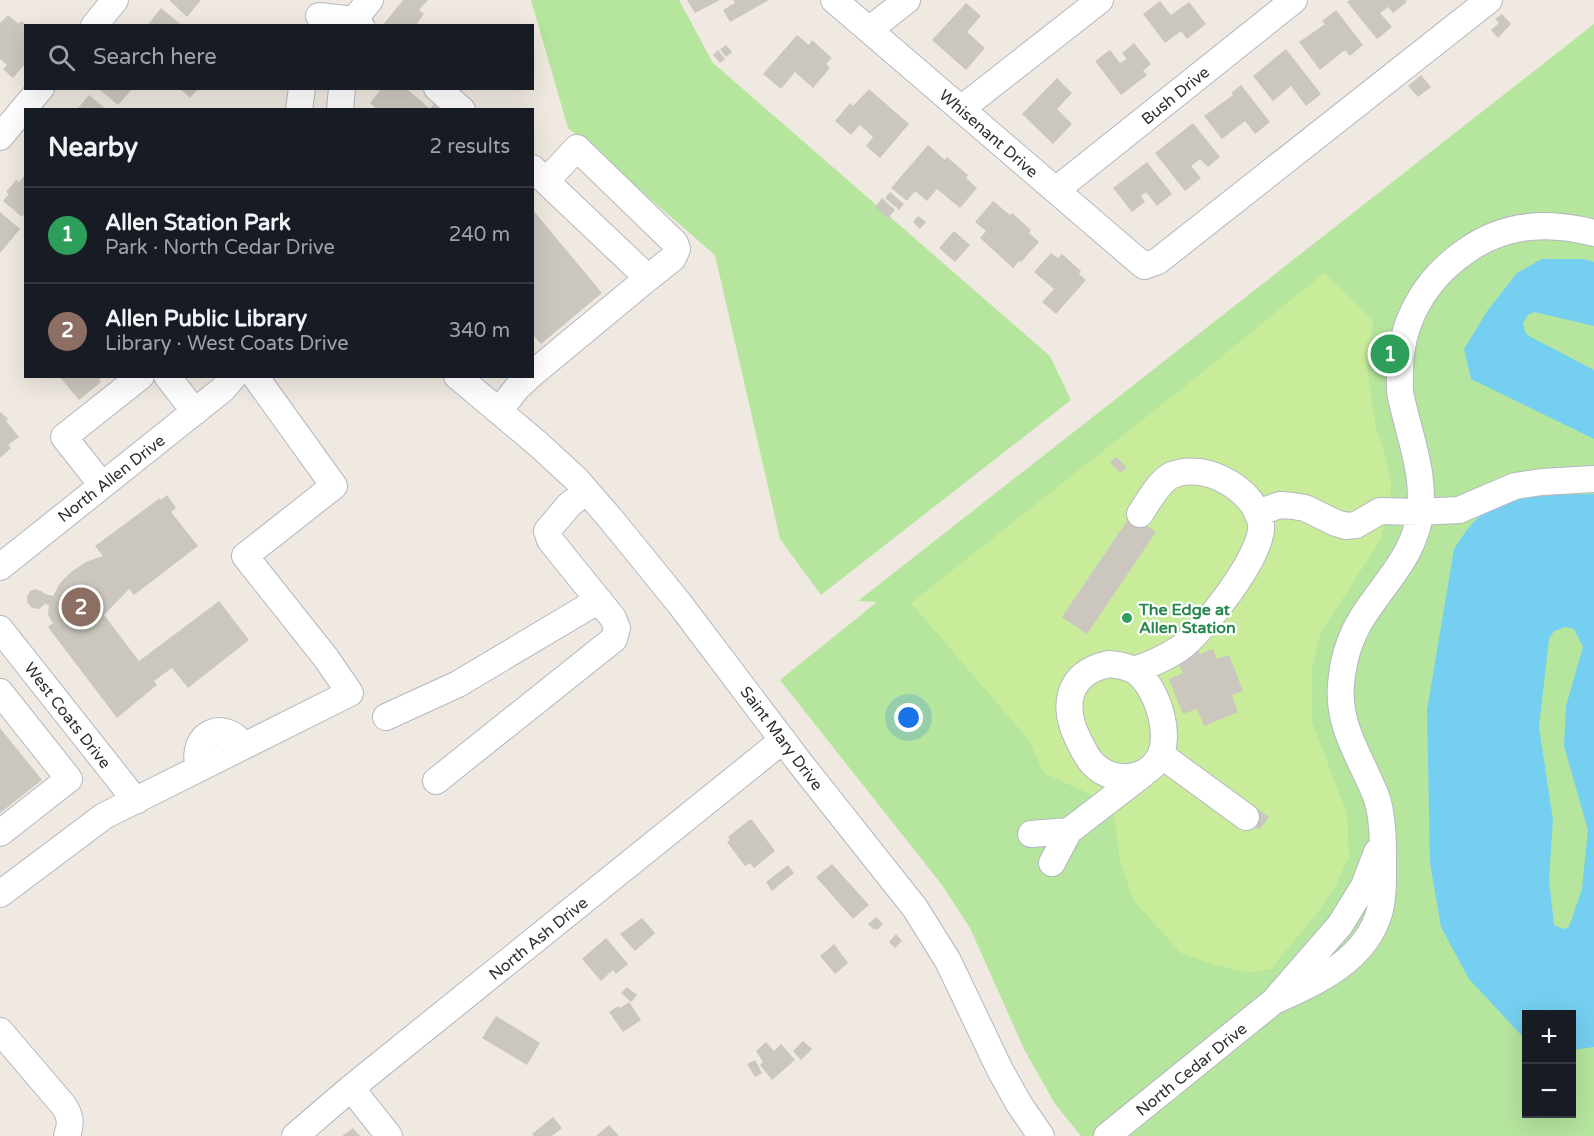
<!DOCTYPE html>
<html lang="en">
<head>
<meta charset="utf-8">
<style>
	body { margin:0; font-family:"Varela Round",sans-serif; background:#20242c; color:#f1f3f6 }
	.controls { position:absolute; right:18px; bottom:18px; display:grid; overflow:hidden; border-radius:0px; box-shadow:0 6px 24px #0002 }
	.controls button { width:54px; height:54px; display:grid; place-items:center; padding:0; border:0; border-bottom:2px solid #363941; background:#171b24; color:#f1f3f6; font:30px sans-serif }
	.you { position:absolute; left:909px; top:718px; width:21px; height:21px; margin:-15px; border:4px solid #fff; border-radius:50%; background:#1a73e8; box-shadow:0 0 0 9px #1a73e833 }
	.badge { display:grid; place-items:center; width:39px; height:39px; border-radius:50%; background:#7c3aed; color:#fff; font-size:20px; font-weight:700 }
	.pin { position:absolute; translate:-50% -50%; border:3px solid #fff; box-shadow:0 2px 6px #0006 }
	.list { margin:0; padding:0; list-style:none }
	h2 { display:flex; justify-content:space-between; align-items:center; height:78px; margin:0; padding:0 24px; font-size:26px }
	h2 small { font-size:20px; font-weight:400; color:#9ea1a6 }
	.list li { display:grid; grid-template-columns:39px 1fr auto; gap:18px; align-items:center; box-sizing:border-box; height:96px; padding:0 24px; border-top:2px solid #363941 }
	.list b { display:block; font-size:22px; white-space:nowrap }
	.list p { margin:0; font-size:20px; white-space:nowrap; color:#9ea1a6 }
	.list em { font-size:20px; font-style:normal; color:#9ea1a6 }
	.icon { flex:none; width:33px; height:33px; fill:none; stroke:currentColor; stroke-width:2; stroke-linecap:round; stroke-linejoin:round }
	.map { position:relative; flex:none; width:1594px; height:1136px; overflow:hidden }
	.search { position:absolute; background:#171b24; box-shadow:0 6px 24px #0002; left:24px; top:24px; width:510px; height:66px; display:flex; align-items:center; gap:15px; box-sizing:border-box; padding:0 21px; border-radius:0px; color:#9ea1a6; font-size:22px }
	.panel { position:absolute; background:#171b24; box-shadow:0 6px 24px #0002; left:24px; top:108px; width:510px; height:270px; border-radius:0px }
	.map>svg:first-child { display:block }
	.green { fill:#b6e59e; fill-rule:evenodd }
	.pitch { fill:#c9ec9a }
	.water { fill:#75cff0; fill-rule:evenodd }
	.building { fill:#cbc7bf }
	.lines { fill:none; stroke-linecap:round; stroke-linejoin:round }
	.minor-casing { stroke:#b4b7c1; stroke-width:28 }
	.minor { stroke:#fff; stroke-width:26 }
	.leisure-dot { fill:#2e9e5b; stroke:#fff; stroke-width:2 }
	.labels { text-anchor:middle; stroke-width:4.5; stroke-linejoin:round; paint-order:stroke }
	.street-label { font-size:16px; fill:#2e2e2e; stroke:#fff }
	.leisure-label { font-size:16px; font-weight:bold; fill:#27864d; stroke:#fff; text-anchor:start }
</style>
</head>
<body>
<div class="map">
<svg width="1594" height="1136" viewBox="0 0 1594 1136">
	<rect width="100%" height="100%" fill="#efe9e1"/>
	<path class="green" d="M 531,0 L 679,0 L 713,63 L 1050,356 L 1071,400 L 821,595 L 780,539 L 715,255 L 568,128 Z
		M 1594,24 L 1594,1136 L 1081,1136 L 1055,1104 L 1024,1049 L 970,928 L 942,885 L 780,680 L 877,602 L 858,601 ZM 1526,1014 L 1572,1014 L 1572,1114 L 1526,1114 Z"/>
	<path class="pitch" d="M 1324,273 L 1373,321 L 1367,368 L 1376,428 L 1385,454 L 1391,484 L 1389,512 L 1380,541 L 1321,632 L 1312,666 L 1312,723 L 1347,813 L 1349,857 L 1336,885 L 1318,912 L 1271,969 L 1249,973 L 1216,965 L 1181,953 L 1133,900 L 1120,860 L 1114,817 L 1096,797 L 1044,773 L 1028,739 L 911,603 L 1194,379 Z"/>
	<path class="water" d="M 1542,259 L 1583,259 L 1594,262 L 1594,326 L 1534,312 L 1528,315 L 1523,323 L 1525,332 L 1529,336 L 1594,370 L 1594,439 L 1471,379 L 1464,349 L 1488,310 L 1517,273 Z
		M 1594,494 L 1594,1047 L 1572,1050 L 1572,1014 L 1526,1014 L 1526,1039 L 1524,1038 L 1469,979 L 1441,927 L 1430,863 L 1427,710 L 1454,549 C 1463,535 1473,519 1488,511 C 1520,493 1559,495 1594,494 ZM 1565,627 L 1574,629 L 1583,647 L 1566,706 L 1564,746 L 1588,830 L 1582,889 L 1569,927 L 1563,929 L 1554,925 L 1549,879 L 1553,820 L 1539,727 L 1549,639 L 1554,631 Z"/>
	<path class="building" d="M 169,0 L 201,0 L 187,17 Z
		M 403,0 L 428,0 L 419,10 L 424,14 L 415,26 L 382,26 Z
		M 687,0 L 720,0 L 695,13 Z
		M 733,0 L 769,0 L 730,22 L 723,10 L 735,3 Z
		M 1350,0 L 1405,0 L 1407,2 L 1393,13 L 1388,7 L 1380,13 L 1392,27 L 1377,39 L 1347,2 Z
		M 1160,1 L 1171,15 L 1189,2 L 1206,24 L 1187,39 L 1181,31 L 1165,43 L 1143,14 Z
		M 966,3 L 981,16 L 967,32 L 985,48 L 966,70 L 932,40 Z
		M 161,8 L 183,26 L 147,26 Z
		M 1336,10 L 1363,45 L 1350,56 L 1345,50 L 1320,70 L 1299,42 L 1325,24 L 1322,21 Z
		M 1502,14 L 1511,24 L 1498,38 L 1491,30 L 1499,23 L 1495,19 Z
		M 8,15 L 19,24 L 21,21 L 26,25 L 26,63 L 13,78 L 3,69 L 7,65 L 0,59 L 0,23 Z
		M 797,35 L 809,45 L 812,40 L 832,58 L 826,64 L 830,68 L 813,88 L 795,72 L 781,89 L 763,74 Z
		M 1134,43 L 1151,64 L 1143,71 L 1147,75 L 1121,95 L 1095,61 L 1110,50 L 1120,63 L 1127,59 L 1122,53 Z
		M 726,45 L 732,52 L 726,57 L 720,49 Z
		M 1286,49 L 1321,94 L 1306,106 L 1291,86 L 1273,101 L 1253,76 Z
		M 718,50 L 725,59 L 720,63 L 713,55 Z
		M 1421,75 L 1431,87 L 1418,97 L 1408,86 Z
		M 1057,78 L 1072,93 L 1057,109 L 1072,124 L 1053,144 L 1022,114 Z
		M 1241,85 L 1270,122 L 1255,134 L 1245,121 L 1222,139 L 1204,116 L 1233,95 L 1231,93 Z
		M 101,88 L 133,88 L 118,105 L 100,90 Z
		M 179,88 L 195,88 L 197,90 L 190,98 Z
		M 382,88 L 406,88 L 430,109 L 434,104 L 440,110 L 378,110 L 370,103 Z
		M 869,89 L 909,124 L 880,158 L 866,146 L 873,137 L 860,125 L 851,135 L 835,121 L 850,103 L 853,106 Z
		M 89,95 L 107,110 L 80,110 L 78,108 Z
		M 1193,123 L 1220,157 L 1208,167 L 1200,159 L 1191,166 L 1201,178 L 1185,191 L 1155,153 Z
		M 928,145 L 945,160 L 947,157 L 968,175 L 966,178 L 977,188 L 960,208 L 937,189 L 927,201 L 915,191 L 907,201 L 891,188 Z
		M 1147,162 L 1172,194 L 1157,206 L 1146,192 L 1141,196 L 1145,202 L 1132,212 L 1113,188 Z
		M 26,174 L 26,212 L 22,217 L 3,201 L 9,194 L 6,192 L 16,180 L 19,182 Z
		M 890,192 L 904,204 L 899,210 L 885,198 Z
		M 882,198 L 895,210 L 888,218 L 875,207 Z
		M 993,201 L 1010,215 L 1012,213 L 1031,230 L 1029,233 L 1039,242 L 1021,262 L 1019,261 L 1013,268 L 980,238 L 986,231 L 975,222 Z
		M 532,209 L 602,293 L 541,344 L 532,334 Z
		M 0,212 L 20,229 L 0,253 Z
		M 918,216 L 926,222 L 920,229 L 913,222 Z
		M 954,231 L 970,245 L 955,262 L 939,248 Z
		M 1051,253 L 1058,258 L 1062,254 L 1081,271 L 1079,274 L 1086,280 L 1056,314 L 1042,302 L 1054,289 L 1034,272 Z
		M 59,376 L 103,376 L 99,380 L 101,382 L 79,400 Z
		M 0,412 L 8,419 L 6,421 L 19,437 L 8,445 L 11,448 L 0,458 Z
		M 1117,457 L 1127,468 L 1120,473 L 1110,462 Z
		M 167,495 L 176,508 L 171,512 L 198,546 L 134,595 L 129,589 L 104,615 L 139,661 L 219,601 L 249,640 L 188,688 L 172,668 L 154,681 L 157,685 L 117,718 L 48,627 L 53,623 L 48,615 L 49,605 L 45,604 L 39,609 L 32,608 L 27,602 L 27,597 L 30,591 L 35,589 L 41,591 L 45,594 L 53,596 L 60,583 L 71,572 L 86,562 L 103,556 L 95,546 L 160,498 L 161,500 Z
		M 1131,515 L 1156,532 L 1087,634 L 1062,617 Z
		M 1198,649 L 1200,654 L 1213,649 L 1217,659 L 1229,655 L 1243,691 L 1232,695 L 1238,712 L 1204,726 L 1197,709 L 1183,714 L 1169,679 L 1183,673 L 1178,662 L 1191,657 L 1189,653 Z
		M 0,728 L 42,780 L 0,813 Z
		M 1252,805 L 1269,817 L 1259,830 L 1242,818 Z
		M 749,820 L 752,820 L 775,851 L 754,868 L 750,863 L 745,866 L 727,842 L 730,840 L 728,837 Z
		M 832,864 L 869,905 L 853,919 L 816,877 Z
		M 788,865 L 794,873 L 772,891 L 766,882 Z
		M 876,917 L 883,924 L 877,930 L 875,928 L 874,930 L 868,924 Z
		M 642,918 L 655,933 L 635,951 L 620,934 Z
		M 896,934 L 902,941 L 895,948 L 889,942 Z
		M 606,938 L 628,964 L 616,974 L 613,970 L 601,981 L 582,959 Z
		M 834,944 L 848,963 L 835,974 L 820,956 Z
		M 627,987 L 637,995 L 631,1002 L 621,993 Z
		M 629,1002 L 641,1020 L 623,1032 L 609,1012 L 618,1006 L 620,1008 Z
		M 496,1016 L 540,1043 L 527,1065 L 482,1038 Z
		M 803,1041 L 812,1049 L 801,1060 L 793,1051 Z
		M 766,1042 L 774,1051 L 781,1044 L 795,1060 L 772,1080 L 760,1065 L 763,1062 L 756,1051 Z
		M 755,1060 L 762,1073 L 755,1077 L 747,1064 Z
		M 553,1117 L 562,1128 L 552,1136 L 534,1136 L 532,1134 Z
		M 609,1125 L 619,1136 L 596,1136 Z
		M 353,1128 L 360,1136 L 342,1136 Z"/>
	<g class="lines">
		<defs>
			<path id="minor" d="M 834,0 L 1144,266 L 1158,261 L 1489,0
				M 319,16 L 354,20 L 361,26
				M 354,20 L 370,0
				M 94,26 L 115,0
				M 869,30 L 907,0
				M 437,88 L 462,110
				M 961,109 L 1100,0
				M 299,110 L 302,88
				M 340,110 L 342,88
				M 0,137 L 41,88
				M 532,168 L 648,278 L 532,374
				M 546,181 L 577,148 L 675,243 L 677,249 L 673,258 L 648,278
				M 1056,190 L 1294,0
				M 167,376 L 195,412
				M 457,376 L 538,444 L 576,479 L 610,518 L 679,603 L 800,763 L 915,908 L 948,961 L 1000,1070 L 1019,1104 L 1041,1136
				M 499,411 L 517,388 L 530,376
				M 102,485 L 64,437 L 141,376
				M 1257,513 L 1280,505 L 1293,506 L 1305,508 L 1336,523 L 1346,526 L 1356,525 L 1380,511 L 1419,512 L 1459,510 L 1515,486 L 1542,482 L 1594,479
				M 0,567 L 223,389 L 234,376
				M 0,629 L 136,801
				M 1109,664 C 1118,665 1127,666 1135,671 C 1157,686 1174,738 1157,761 C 1142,782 1111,782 1093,764 C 1087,758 1083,749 1079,741 C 1061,706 1067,673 1109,664 Z
				M 1134,670 C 1150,665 1165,658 1179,649 C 1203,632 1264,554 1261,525 C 1257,490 1204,461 1172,475 C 1158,482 1149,501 1140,514
				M 0,692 L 69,779 L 0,833
				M 386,717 L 458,684 L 599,600
				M 1161,755 L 1246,817
				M 199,767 C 189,734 225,717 243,746
				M 436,781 L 614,639 L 617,628 L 613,618 L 550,540 L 547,531 L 569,505 L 586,491
				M 1031,834 L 1069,831
				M 1052,863 L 1069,831 L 1142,775
				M 0,894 L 104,816 L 350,693 L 326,658 L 245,556 L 334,486 L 255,376
				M 1274,1001 C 1317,982 1367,960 1380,910 C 1384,894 1383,877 1383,860 C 1383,840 1383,816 1376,796 C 1361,758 1337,726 1341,684 C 1343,661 1350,637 1362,618 C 1382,586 1409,561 1418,524 C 1428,480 1410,439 1401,397 C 1399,389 1400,380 1400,372 C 1400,322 1425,279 1466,251 C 1505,223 1549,221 1594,233
				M 0,1031 L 64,1106 C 71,1117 71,1124 67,1136
				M 351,1088 L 389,1136
				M 295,1136 L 351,1088 L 783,740
				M 1107,1136 L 1274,1001 L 1340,925 L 1364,886 L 1377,852"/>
		</defs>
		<use href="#minor" class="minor-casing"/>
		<use href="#minor" class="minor"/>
	</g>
	<circle class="leisure-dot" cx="1127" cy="618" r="6"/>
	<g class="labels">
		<g class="street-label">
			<text transform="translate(1175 95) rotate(-39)" y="6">Bush Drive</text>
			<text transform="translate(989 133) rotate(41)" y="6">Whisenant Drive</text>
			<text transform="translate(111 478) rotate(-38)" y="6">North Allen Drive</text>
			<text transform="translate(68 715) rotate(52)" y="6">West Coats Drive</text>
			<text transform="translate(782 738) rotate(53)" y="6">Saint Mary Drive</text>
			<text transform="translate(538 938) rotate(-39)" y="6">North Ash Drive</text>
			<text transform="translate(1191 1069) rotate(-39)" y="6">North Cedar Drive</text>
		</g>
		<g class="leisure-label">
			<text x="1139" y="615">The Edge at<tspan x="1139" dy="18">Allen Station</tspan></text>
		</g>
	</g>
</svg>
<div class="controls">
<button>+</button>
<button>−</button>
</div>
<div class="you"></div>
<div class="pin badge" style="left:1390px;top:354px;background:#2e9e5b">1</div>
<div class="pin badge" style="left:81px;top:607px;background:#8d6e63">2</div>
<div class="search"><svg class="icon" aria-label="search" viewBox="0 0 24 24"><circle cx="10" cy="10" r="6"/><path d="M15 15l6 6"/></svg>Search here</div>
<section class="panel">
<h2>Nearby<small>2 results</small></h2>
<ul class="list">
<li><span class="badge" style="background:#2e9e5b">1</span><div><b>Allen Station Park</b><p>Park · North Cedar Drive</p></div><em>240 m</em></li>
<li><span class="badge" style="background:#8d6e63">2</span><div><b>Allen Public Library</b><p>Library · West Coats Drive</p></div><em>340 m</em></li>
</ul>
</section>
</div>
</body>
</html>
